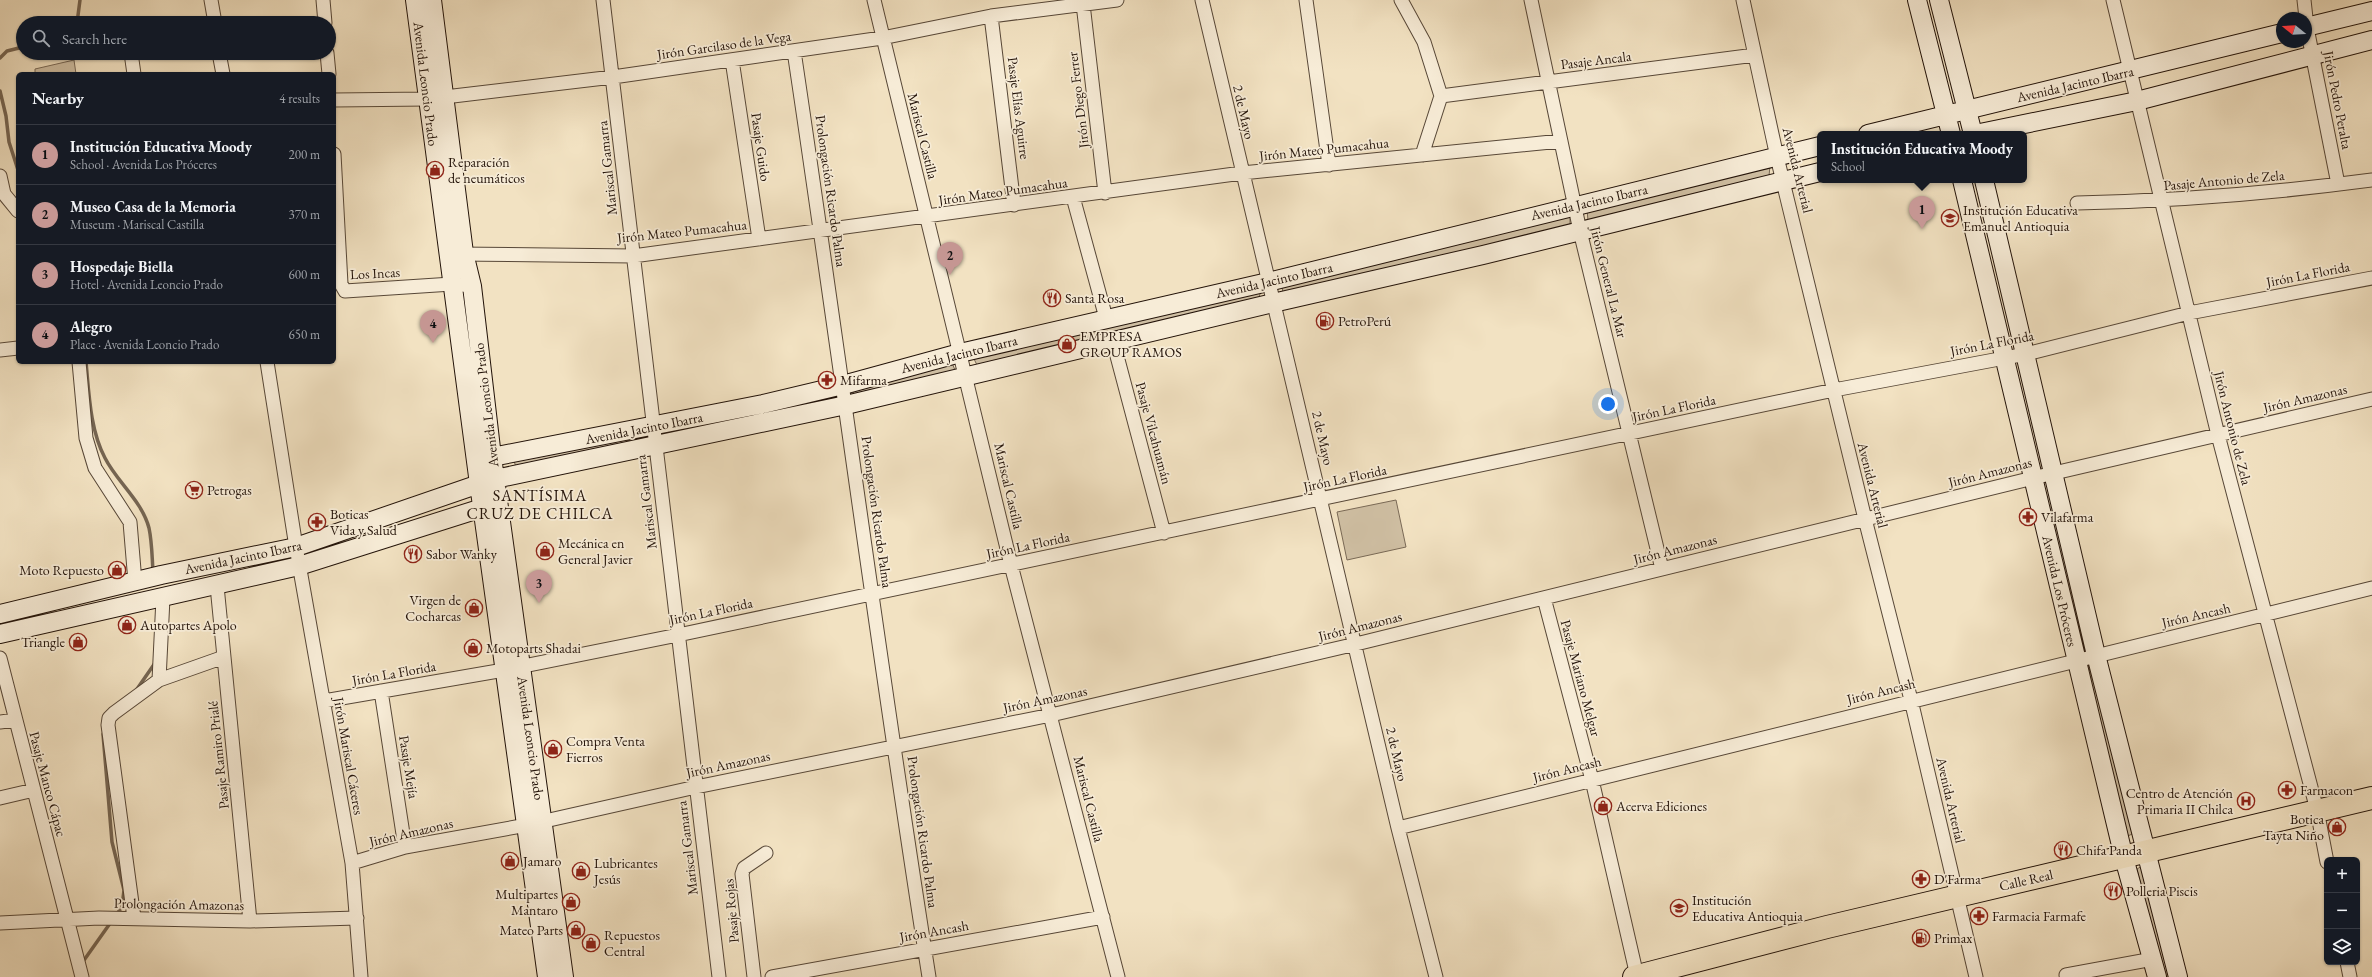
<!DOCTYPE html>
<html lang="en">
<head>
<meta charset="utf-8">
<style>
	body { margin:0; font-family:"EB Garamond",serif; background:#242831; color:#f1f3f6 }
	.controls { position:absolute; right:12px; bottom:12px; display:grid; overflow:hidden; border-radius:6px; box-shadow:0 1px 3px #0004 }
	.controls button { width:36px; height:36px; display:grid; place-items:center; padding:0; border:0; border-bottom:1px solid #363941; background:#171b24; color:#f1f3f6; font:20px sans-serif }
	.compass { position:absolute; left:2276px; top:12px; width:36px; height:36px; border-radius:50%; background:#171b24; box-shadow:0 1px 3px #0004; rotate:288deg }
	.you { position:absolute; left:1608px; top:404px; width:14px; height:14px; margin:-10px; border:3px solid #fff; border-radius:50%; background:#1a73e8; box-shadow:0 0 0 6px #1a73e833 }
	.badge { display:grid; place-items:center; width:26px; height:26px; border-radius:50%; background:#c59692; color:#111; font-size:13px; font-weight:700 }
	.pin { position:absolute; translate:-50% -33px; filter:drop-shadow(0 1px 2px #0008) }
	.pin::after { content:''; position:absolute; top:21px; width:14px; height:12px; background:inherit; clip-path:polygon(0 0,100% 0,50% 100%) }
	.popup { position:absolute; left:1817px; top:131px; width:210px; height:52px; box-sizing:border-box; display:grid; place-content:center; border-radius:6px; background:#171b24; filter:drop-shadow(0 1px 3px #0005); font-size:13px; white-space:nowrap; color:#9ea1a6 }
	.popup b { font-size:15px; color:#f1f3f6 }
	.popup::after { content:''; position:absolute; left:50%; top:100%; margin-left:-8px; border:8px solid transparent; border-top-color:#171b24 }
	.list { margin:0; padding:0; list-style:none }
	h2 { display:flex; justify-content:space-between; align-items:center; height:52px; margin:0; padding:0 16px; font-size:17px }
	h2 small { font-size:13px; font-weight:400; color:#9ea1a6 }
	.list li { display:grid; grid-template-columns:26px 1fr auto; gap:12px; align-items:center; box-sizing:border-box; height:60px; padding:0 16px; border-top:1px solid #363941 }
	.list b { display:block; font-size:15px; white-space:nowrap }
	.list p { margin:0; font-size:13px; white-space:nowrap; color:#9ea1a6 }
	.list em { font-size:13px; font-style:normal; color:#9ea1a6 }
	.icon { flex:none; width:22px; height:22px; fill:none; stroke:currentColor; stroke-width:2; stroke-linecap:round; stroke-linejoin:round }
	.map { position:relative; flex:none; width:2372px; height:977px; overflow:hidden }
	.search { position:absolute; background:#171b24; box-shadow:0 1px 3px #0004; left:16px; top:16px; width:320px; height:44px; display:flex; align-items:center; gap:10px; box-sizing:border-box; padding:0 14px; border-radius:22px; color:#9ea1a6; font-size:15px }
	.panel { position:absolute; background:#171b24; box-shadow:0 1px 3px #0004; left:16px; top:72px; width:320px; height:292px; border-radius:6px }
	.map>svg:first-child { display:block }
	.green { fill:#cfbfa3; stroke:#796956 }
	.lines { fill:none; stroke-linecap:round; stroke-linejoin:round }
	.stream { stroke:#756552; stroke-width:3.5 }
	.street-casing { stroke:#574737; stroke-width:15 }
	.secondary-casing { stroke:#231309; stroke-width:20 }
	.highway-casing { stroke:#231309; stroke-width:24 }
	.street { stroke:#f7ecd7; stroke-width:13 }
	.secondary { stroke:#f7ecd7; stroke-width:18 }
	.highway { stroke:#f2e2c2; stroke-width:22 }
	.labels { text-anchor:middle; stroke-width:3.5; stroke-linejoin:round; paint-order:stroke }
	.street-label { font-size:14px; fill:#231309; stroke:#f7ecd7 }
	.poi-label { font-size:14px; fill:#231309; stroke:#f7ecd7; text-anchor:start }
	.quarter-label { font-size:16px; letter-spacing:1px; fill:#231309; stroke:#f7ecd7 }
</style>
</head>
<body>
<div class="map">
<svg width="2372" height="977" viewBox="0 0 2372 977">
	<rect width="100%" height="100%" fill="#f2e2c2"/>
	<filter id="stains"><feTurbulence type="fractalNoise" baseFrequency=".005" numOctaves="4"/><feColorMatrix values="0 0 0 0 .2 0 0 0 0 .09 0 0 0 0 .02 0 0 0 .5 -.17"/></filter>
	<radialGradient id="worn" r=".72"><stop offset=".6" stop-color="#630" stop-opacity="0"/><stop offset="1" stop-color="#630" stop-opacity=".3"/></radialGradient>
	<path class="green" d="M 74,60 L 76,74 L 35,74 L 35,69 Z
		M 1770,166 L 1769,176 L 1588,221 L 1587,209 Z
		M 1570,216 L 1570,227 L 1283,296 L 1282,284 Z
		M 1261,291 L 1258,300 L 979,369 L 974,359 Z
		M 952,363 L 955,370 L 854,400 L 853,389 Z
		M 640,435 L 643,445 L 516,467 L 513,458 Z
		M 1396,500 L 1406,547 L 1347,560 L 1337,512 Z
		M 2092,666 L 2134,833 L 2128,836 L 2088,672 Z
		M 2142,866 L 2169,977 L 2163,977 L 2137,869 Z"/>
	<g class="lines">
		<path class="stream" d="M 77,23 L 80,0
			M 0,58 L 7,51 L 23,47
			M 0,91 L 6,116 L 9,142 L 18,170
			M 86,362 C 89,393 90,430 105,458 C 117,482 142,501 149,528 C 152,542 152,557 153,571
			M 137,689 L 155,663
			M 103,734 L 112,842 L 124,890 L 122,907 L 116,915
			M 82,963 L 111,922"/>
		<defs>
			<path id="street" d="M 211,0 L 215,23
				M 323,0 L 325,23
				M 603,0 L 719,977
				M 874,0 L 1011,565 L 1118,977
				M 1202,0 L 1398,828 L 1436,977
				M 1306,0 L 1329,165
				M 1401,0 L 1424,42 L 1441,96 L 1422,155
				M 1531,0 L 1580,231 L 1662,569
				M 1743,0 L 1777,157 L 1865,519 L 1911,700 L 1976,977
				M 2113,0 L 2218,435 L 2317,810 L 2327,862
				M 2304,0 L 2306,18
				M 1083,4 L 1105,193
				M 991,16 L 1014,205
				M 2306,23 L 2338,184
				M 794,51 C 840,359 880,669 929,977
				M 131,53 L 134,74
				M 219,53 L 223,74
				M 327,53 L 329,74
				M 732,60 L 759,239
				M 1441,96 L 1755,55
				M 334,100 L 428,99 L 613,77 L 882,38 L 991,16 L 1117,0
				M 334,154 L 341,284 L 345,291 L 452,284 L 472,286
				M 0,176 L 4,194 L 18,211
				M 1073,197 L 1106,318
				M 2077,203 C 2176,201 2274,193 2372,180
				M 456,254 L 633,256 L 1242,173 L 1561,141
				M 1113,341 L 1164,533
				M 0,350 L 18,348
				M 79,362 L 86,438 L 95,468 L 130,522 L 135,582
				M 267,362 L 296,547 L 352,863 L 361,977
				M 217,586 L 250,921
				M 1544,598 L 1592,780 L 1637,976
				M 0,658 L 82,977
				M 159,680 L 224,657
				M 381,691 L 405,847
				M 324,701 L 504,670 L 678,635 L 1834,390 L 2026,354 L 2189,313 L 2372,278
				M 0,722 L 15,720
				M 0,798 L 34,790
				M 1398,828 L 2372,588
				M 352,863 L 405,847 L 527,825 L 696,787 L 1051,715 L 1356,644 L 2033,478 L 2372,399
				M 134,918 L 108,725 L 109,718 L 114,713 L 159,680 L 163,598
				M 0,923 L 99,918 L 250,921 L 357,918
				M 2347,962 L 2350,977
				M 2066,975 L 2153,959
				M 754,977 L 742,874 L 744,868 L 766,853
				M 772,977 L 1103,917"/>
			<path id="secondary" d="M 415,0 L 479,484 L 547,977
				M 432,0 L 464,253 L 472,286 L 492,457 L 564,977
				M 1917,0 L 1951,134
				M 1939,0 L 1973,134
				M 2306,27 L 2372,11
				M 1868,134 L 2282,33
				M 1975,134 L 2137,101 L 2372,40
				M 1962,180 L 2124,858 L 2157,977
				M 1984,180 L 2096,655 L 2178,977
				M 0,614 L 161,575 L 296,547 L 479,484 L 492,457 L 763,404 L 843,385 L 960,353 L 1268,282 L 1820,146
				M 0,634 L 299,566 L 482,508 L 495,479 L 846,405 L 1273,303 L 1483,255 L 1820,172"/>
			<path id="highway" d="M 1634,977 L 1827,927 L 2372,798"/>
		</defs>
		<use href="#street" class="street-casing"/>
		<use href="#secondary" class="secondary-casing"/>
		<use href="#highway" class="highway-casing"/>
		<use href="#street" class="street"/>
		<use href="#secondary" class="secondary"/>
		<use href="#highway" class="highway"/>
	</g>
	<defs>
		<symbol id="shop-ring" viewBox="-11 -11 22 22"><circle r="9.5" fill="#f7ecd7" stroke="#8f2418" stroke-width="1.5"/><path d="M-5-2.5h2.3a2.7 3.5 0 0 1 5.4 0H5L5.5 6h-11ZM-1.5-2.5h3a1.5 2.3 0 0 0-3 0Z" fill="#8f2418"/></symbol>
		<symbol id="school-ring" viewBox="-11 -11 22 22"><circle r="9.5" fill="#f7ecd7" stroke="#8f2418" stroke-width="1.5"/><path d="M0-5L7-2L0 1L-7-2ZM-4 1L0 2.5L4 1V4Q0 6-4 4Z" fill="#8f2418"/></symbol>
		<symbol id="restaurant-ring" viewBox="-11 -11 22 22"><circle r="9.5" fill="#f7ecd7" stroke="#8f2418" stroke-width="1.5"/><path d="M-5-6h1v4h1v-4h1v4h1v-4h1v5L-1.5 .5V6h-2V.5L-5-1ZM5-6V6H3V1.5H1.5Q1.5-4 5-6Z" fill="#8f2418"/></symbol>
		<symbol id="fuel-ring" viewBox="-11 -11 22 22"><circle r="9.5" fill="#f7ecd7" stroke="#8f2418" stroke-width="1.5"/><path d="M-5.5-6h7V0h2V4h1.3V-2.5L3-4.5l.8-.8L6-3V5H2.5V1h-1V6h-7ZM-4.2-4.7v3.2H.2V-4.7Z" fill="#8f2418"/></symbol>
		<symbol id="pharmacy-ring" viewBox="-11 -11 22 22"><circle r="9.5" fill="#f7ecd7" stroke="#8f2418" stroke-width="1.5"/><path d="M-2-6h4v4h4v4h-4v4h-4v-4h-4v-4h4Z" fill="#8f2418"/></symbol>
		<symbol id="supermarket-ring" viewBox="-11 -11 22 22"><circle r="9.5" fill="#f7ecd7" stroke="#8f2418" stroke-width="1.5"/><path d="M-6-5.5h2.5l.6 2H6L4.5 2H-2.5L-4.4-4H-6ZM-1.5 3.2a1.3 1.3 0 1 0 .1 0ZM3 3.2a1.3 1.3 0 1 0 .1 0Z" fill="#8f2418"/></symbol>
		<symbol id="hospital-ring" viewBox="-11 -11 22 22"><circle r="9.5" fill="#f7ecd7" stroke="#8f2418" stroke-width="1.5"/><path d="M-5-5h3v3.5h4V-5h3V5h-3V1.5h-4V5h-3Z" fill="#8f2418"/></symbol>
	</defs>
	<g fill-rule="evenodd">
		<use href="#shop-ring" x="425" y="160" width="20" height="20"/>
		<use href="#school-ring" x="1940" y="208" width="20" height="20"/>
		<use href="#restaurant-ring" x="1042" y="288" width="20" height="20"/>
		<use href="#fuel-ring" x="1315" y="311" width="20" height="20"/>
		<use href="#shop-ring" x="1057" y="334" width="20" height="20"/>
		<use href="#pharmacy-ring" x="817" y="370" width="20" height="20"/>
		<use href="#supermarket-ring" x="184" y="480" width="20" height="20"/>
		<use href="#pharmacy-ring" x="2018" y="507" width="20" height="20"/>
		<use href="#pharmacy-ring" x="307" y="512" width="20" height="20"/>
		<use href="#shop-ring" x="535" y="541" width="20" height="20"/>
		<use href="#restaurant-ring" x="403" y="544" width="20" height="20"/>
		<use href="#shop-ring" x="107" y="560" width="20" height="20"/>
		<use href="#shop-ring" x="464" y="598" width="20" height="20"/>
		<use href="#shop-ring" x="117" y="615" width="20" height="20"/>
		<use href="#shop-ring" x="68" y="632" width="20" height="20"/>
		<use href="#shop-ring" x="463" y="638" width="20" height="20"/>
		<use href="#shop-ring" x="543" y="739" width="20" height="20"/>
		<use href="#pharmacy-ring" x="2277" y="780" width="20" height="20"/>
		<use href="#hospital-ring" x="2236" y="791" width="20" height="20"/>
		<use href="#shop-ring" x="1593" y="796" width="20" height="20"/>
		<use href="#shop-ring" x="2327" y="817" width="20" height="20"/>
		<use href="#restaurant-ring" x="2053" y="840" width="20" height="20"/>
		<use href="#shop-ring" x="500" y="851" width="20" height="20"/>
		<use href="#shop-ring" x="571" y="861" width="20" height="20"/>
		<use href="#pharmacy-ring" x="1911" y="869" width="20" height="20"/>
		<use href="#restaurant-ring" x="2103" y="881" width="20" height="20"/>
		<use href="#shop-ring" x="561" y="892" width="20" height="20"/>
		<use href="#school-ring" x="1669" y="898" width="20" height="20"/>
		<use href="#pharmacy-ring" x="1969" y="906" width="20" height="20"/>
		<use href="#shop-ring" x="566" y="920" width="20" height="20"/>
		<use href="#fuel-ring" x="1911" y="928" width="20" height="20"/>
		<use href="#shop-ring" x="581" y="933" width="20" height="20"/>
	</g>
	<g class="labels">
		<g class="street-label">
			<text transform="translate(724 45) rotate(-8)" y="5">Jirón Garcilaso de la Vega</text>
			<text transform="translate(1596 60) rotate(-7)" y="5">Pasaje Ancala</text>
			<text transform="translate(426 84) rotate(83)" y="5">Avenida Leoncio Prado</text>
			<text transform="translate(2075 84) rotate(-13)" y="5">Avenida Jacinto Ibarra</text>
			<text transform="translate(1078 100) rotate(-97)" y="5">Jirón Diego Ferrer</text>
			<text transform="translate(2338 100) rotate(79)" y="5">Jirón Pedro Peralta</text>
			<text transform="translate(1019 108) rotate(83)" y="5">Pasaje Elías Aguirre</text>
			<text transform="translate(1244 112) rotate(77)" y="5">2 de Mayo</text>
			<text transform="translate(923 136) rotate(76)" y="5">Mariscal Castilla</text>
			<text transform="translate(761 147) rotate(82)" y="5">Pasaje Guido</text>
			<text transform="translate(1324 149) rotate(-6)" y="5">Jirón Mateo Pumacahua</text>
			<text transform="translate(607 168) rotate(-96)" y="5">Mariscal Gamarra</text>
			<text transform="translate(1798 170) rotate(76)" y="5">Avenida Arterial</text>
			<text transform="translate(2224 180) rotate(-5)" y="5">Pasaje Antonio de Zela</text>
			<text transform="translate(831 191) rotate(82)" y="5">Prolongación Ricardo Palma</text>
			<text transform="translate(1003 191) rotate(-8)" y="5">Jirón Mateo Pumacahua</text>
			<text transform="translate(1589 202) rotate(-13)" y="5">Avenida Jacinto Ibarra</text>
			<text transform="translate(682 231) rotate(-6)" y="5">Jirón Mateo Pumacahua</text>
			<text transform="translate(375 273) rotate(-3)" y="5">Los Incas</text>
			<text transform="translate(2308 274) rotate(-11)" y="5">Jirón La Florida</text>
			<text transform="translate(1274 280) rotate(-13)" y="5">Avenida Jacinto Ibarra</text>
			<text transform="translate(1609 282) rotate(76)" y="5">Jirón General La Mar</text>
			<text transform="translate(1992 343) rotate(-11)" y="5">Jirón La Florida</text>
			<text transform="translate(959 354) rotate(-14)" y="5">Avenida Jacinto Ibarra</text>
			<text transform="translate(2305 398) rotate(-13)" y="5">Jirón Amazonas</text>
			<text transform="translate(486 405) rotate(-97)" y="5">Avenida Leoncio Prado</text>
			<text transform="translate(1674 408) rotate(-12)" y="5">Jirón La Florida</text>
			<text transform="translate(644 428) rotate(-11)" y="5">Avenida Jacinto Ibarra</text>
			<text transform="translate(2233 428) rotate(76)" y="5">Jirón Antonio de Zela</text>
			<text transform="translate(1154 433) rotate(75)" y="5">Pasaje Vilcahuamán</text>
			<text transform="translate(1323 438) rotate(77)" y="5">2 de Mayo</text>
			<text transform="translate(1990 472) rotate(-14)" y="5">Jirón Amazonas</text>
			<text transform="translate(1345 478) rotate(-12)" y="5">Jirón La Florida</text>
			<text transform="translate(1873 485) rotate(76)" y="5">Avenida Arterial</text>
			<text transform="translate(1009 486) rotate(77)" y="5">Mariscal Castilla</text>
			<text transform="translate(646 502) rotate(-97)" y="5">Mariscal Gamarra</text>
			<text transform="translate(877 512) rotate(82)" y="5">Prolongación Ricardo Palma</text>
			<text transform="translate(1028 545) rotate(-12)" y="5">Jirón La Florida</text>
			<text transform="translate(1675 549) rotate(-14)" y="5">Jirón Amazonas</text>
			<text transform="translate(243 557) rotate(-12)" y="5">Avenida Jacinto Ibarra</text>
			<text transform="translate(2060 591) rotate(77)" y="5">Avenida Los Próceres</text>
			<text transform="translate(711 611) rotate(-12)" y="5">Jirón La Florida</text>
			<text transform="translate(2196 615) rotate(-13)" y="5">Jirón Ancash</text>
			<text transform="translate(1360 626) rotate(-14)" y="5">Jirón Amazonas</text>
			<text transform="translate(394 673) rotate(-10)" y="5">Jirón La Florida</text>
			<text transform="translate(1581 678) rotate(75)" y="5">Pasaje Mariano Melgar</text>
			<text transform="translate(1881 691) rotate(-14)" y="5">Jirón Ancash</text>
			<text transform="translate(1045 699) rotate(-12)" y="5">Jirón Amazonas</text>
			<text transform="translate(531 738) rotate(82)" y="5">Avenida Leoncio Prado</text>
			<text transform="translate(1397 754) rotate(77)" y="5">2 de Mayo</text>
			<text transform="translate(218 755) rotate(-96)" y="5">Pasaje Ramiro Prialé</text>
			<text transform="translate(349 756) rotate(80)" y="5">Jirón Mariscal Cáceres</text>
			<text transform="translate(728 764) rotate(-12)" y="5">Jirón Amazonas</text>
			<text transform="translate(409 767) rotate(81)" y="5">Pasaje Mejía</text>
			<text transform="translate(1567 769) rotate(-14)" y="5">Jirón Ancash</text>
			<text transform="translate(48 784) rotate(75)" y="5">Pasaje Manco Cápac</text>
			<text transform="translate(1089 799) rotate(76)" y="5">Mariscal Castilla</text>
			<text transform="translate(1951 800) rotate(77)" y="5">Avenida Arterial</text>
			<text transform="translate(411 832) rotate(-13)" y="5">Jirón Amazonas</text>
			<text transform="translate(923 832) rotate(82)" y="5">Prolongación Ricardo Palma</text>
			<text transform="translate(687 848) rotate(-97)" y="5">Mariscal Gamarra</text>
			<text transform="translate(2026 880) rotate(-13)" y="5">Calle Real</text>
			<text transform="translate(179 904) rotate(1)" y="5">Prolongación Amazonas</text>
			<text transform="translate(731 911) rotate(-95)" y="5">Pasaje Rojas</text>
			<text transform="translate(934 931) rotate(-10)" y="5">Jirón Ancash</text>
		</g>
		<g class="poi-label">
			<text x="448" y="167">Reparación<tspan x="448" dy="16">de neumáticos</tspan></text>
			<text x="1963" y="215">Institución Educativa<tspan x="1963" dy="16">Emanuel Antioquia</tspan></text>
			<text x="1065" y="303">Santa Rosa</text>
			<text x="1338" y="326">PetroPerú</text>
			<text x="1080" y="341">EMPRESA<tspan x="1080" dy="16">GROUP RAMOS</tspan></text>
			<text x="840" y="385">Mifarma</text>
			<text x="207" y="495">Petrogas</text>
			<text x="330" y="519">Boticas<tspan x="330" dy="16">Vida y Salud</tspan></text>
			<text x="2041" y="522">Vilafarma</text>
			<text x="558" y="548">Mecánica en<tspan x="558" dy="16">General Javier</tspan></text>
			<text x="426" y="559">Sabor Wanky</text>
			<text x="104" y="575" text-anchor="end">Moto Repuesto</text>
			<text x="461" y="605" text-anchor="end">Virgen de<tspan x="461" dy="16">Cocharcas</tspan></text>
			<text x="140" y="630">Autopartes Apolo</text>
			<text x="65" y="647" text-anchor="end">Triangle</text>
			<text x="486" y="653">Motoparts Shadai</text>
			<text x="566" y="746">Compra Venta<tspan x="566" dy="16">Fierros</tspan></text>
			<text x="2300" y="795">Farmacon</text>
			<text x="2233" y="798" text-anchor="end">Centro de Atención<tspan x="2233" dy="16">Primaria II Chilca</tspan></text>
			<text x="1616" y="811">Acerva Ediciones</text>
			<text x="2324" y="824" text-anchor="end">Botica<tspan x="2324" dy="16">Tayta Niño</tspan></text>
			<text x="2076" y="855">Chifa Panda</text>
			<text x="523" y="866">Jamaro</text>
			<text x="594" y="868">Lubricantes<tspan x="594" dy="16">Jesús</tspan></text>
			<text x="1934" y="884">D'Farma</text>
			<text x="2126" y="896">Polleria Piscis</text>
			<text x="558" y="899" text-anchor="end">Multipartes<tspan x="558" dy="16">Mantaro</tspan></text>
			<text x="1692" y="905">Institución<tspan x="1692" dy="16">Educativa Antioquia</tspan></text>
			<text x="1992" y="921">Farmacia Farmafe</text>
			<text x="563" y="935" text-anchor="end">Mateo Parts</text>
			<text x="604" y="940">Repuestos<tspan x="604" dy="16">Central</tspan></text>
			<text x="1934" y="943">Primax</text>
		</g>
		<g class="quarter-label">
			<text x="540" y="501">SANTÍSIMA<tspan x="540" dy="18">CRUZ DE CHILCA</tspan></text>
		</g>
	</g>
	<rect width="100%" height="100%" filter="url(#stains)"/>
	<rect width="100%" height="100%" fill="url(#worn)"/>
</svg>
<div class="controls">
<button>+</button>
<button>−</button>
<button><svg class="icon" aria-label="layers" viewBox="0 0 24 24"><path d="M12 4l9 5-9 5-9-5zM3 14l9 5 9-5"/></svg></button>
</div>
<svg class="compass" viewBox="-18 -18 36 36"><path d="M0-13l5 13h-10z" fill="#e53935"/><path d="M0 13l5-13h-10z" fill="#9ea1a6"/></svg>
<div class="you"></div>
<div class="pin badge" style="left:1922px;top:229px">1</div>
<div class="popup"><b>Institución Educativa Moody</b>School</div>
<div class="pin badge" style="left:950px;top:275px">2</div>
<div class="pin badge" style="left:539px;top:603px">3</div>
<div class="pin badge" style="left:433px;top:343px">4</div>
<div class="search"><svg class="icon" aria-label="search" viewBox="0 0 24 24"><circle cx="10" cy="10" r="6"/><path d="M15 15l6 6"/></svg>Search here</div>
<section class="panel">
<h2>Nearby<small>4 results</small></h2>
<ul class="list">
<li><span class="badge">1</span><div><b>Institución Educativa Moody</b><p>School · Avenida Los Próceres</p></div><em>200 m</em></li>
<li><span class="badge">2</span><div><b>Museo Casa de la Memoria</b><p>Museum · Mariscal Castilla</p></div><em>370 m</em></li>
<li><span class="badge">3</span><div><b>Hospedaje Biella</b><p>Hotel · Avenida Leoncio Prado</p></div><em>600 m</em></li>
<li><span class="badge">4</span><div><b>Alegro</b><p>Place · Avenida Leoncio Prado</p></div><em>650 m</em></li>
</ul>
</section>
</div>
</body>
</html>
